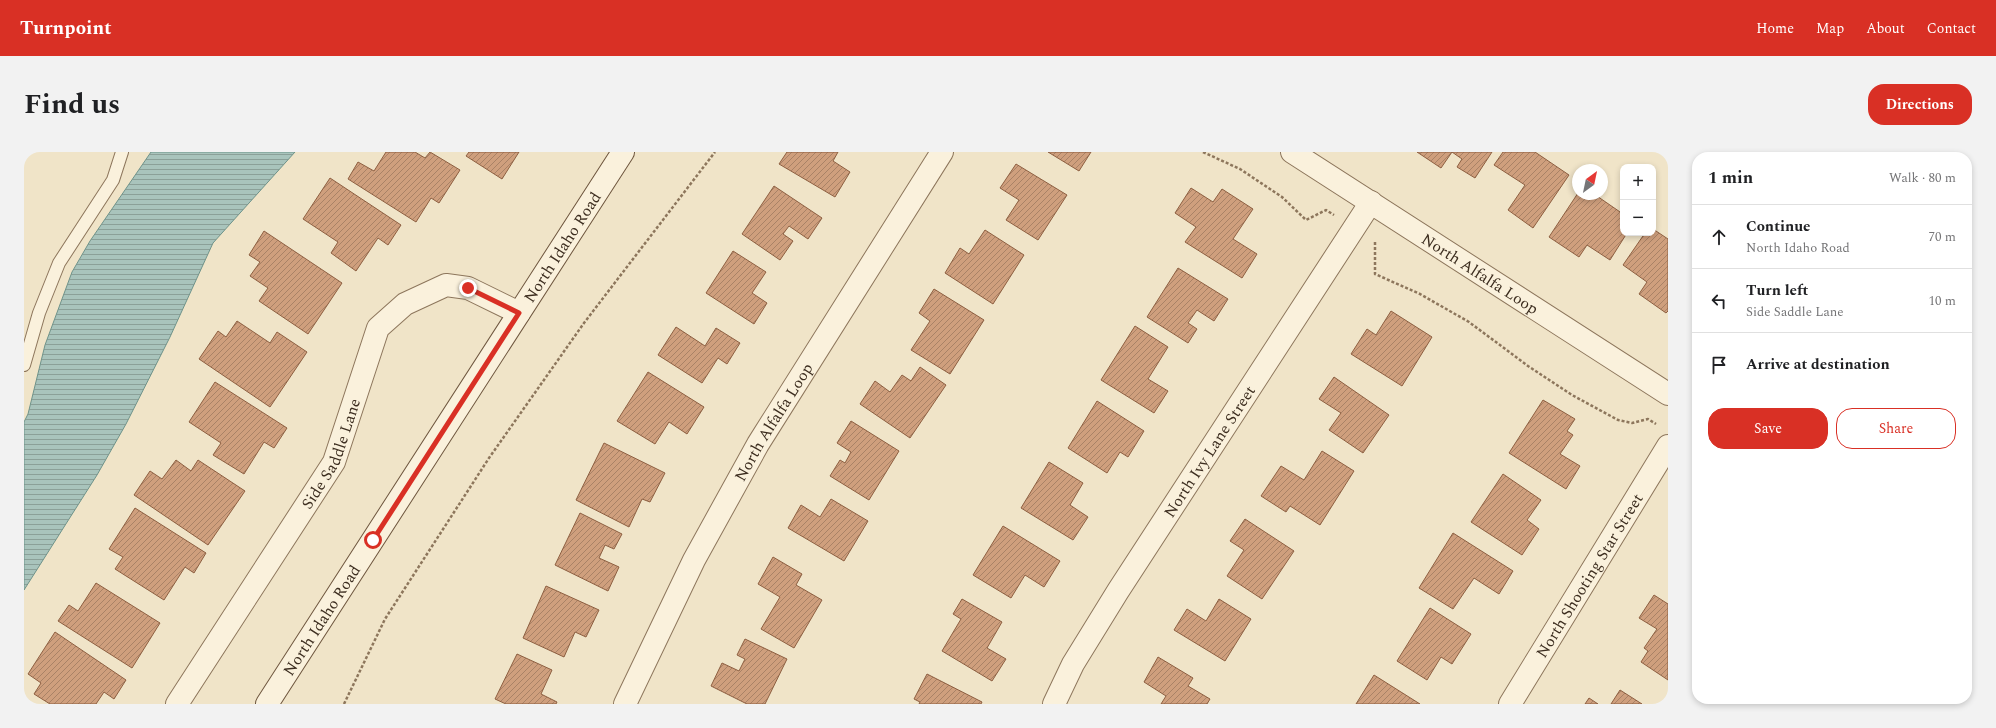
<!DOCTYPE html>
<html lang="en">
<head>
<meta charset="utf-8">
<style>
	body { margin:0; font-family:Spectral,serif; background:#f2f2f2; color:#202124 }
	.controls { position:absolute; right:12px; top:12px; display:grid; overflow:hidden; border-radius:8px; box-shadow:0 2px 6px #0003 }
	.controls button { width:36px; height:36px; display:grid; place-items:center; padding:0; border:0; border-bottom:1px solid #e0e0e0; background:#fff; color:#202124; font:20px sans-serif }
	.compass { position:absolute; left:1548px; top:12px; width:36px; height:36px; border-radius:50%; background:#fff; box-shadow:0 2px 6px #0003; rotate:33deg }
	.stop { position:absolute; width:12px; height:12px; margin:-9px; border:3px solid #d93025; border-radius:50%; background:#fff }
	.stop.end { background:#d93025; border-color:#fff; box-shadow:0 1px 4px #0008 }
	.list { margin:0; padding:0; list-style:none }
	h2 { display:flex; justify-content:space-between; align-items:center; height:52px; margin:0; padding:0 16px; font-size:17px }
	h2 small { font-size:13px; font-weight:400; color:#757577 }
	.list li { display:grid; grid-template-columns:26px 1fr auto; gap:12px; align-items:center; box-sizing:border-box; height:64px; padding:0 16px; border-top:1px solid #e0e0e0 }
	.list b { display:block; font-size:15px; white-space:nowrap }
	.list p { margin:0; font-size:13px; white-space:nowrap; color:#757577 }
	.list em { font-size:13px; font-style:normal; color:#757577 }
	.actions { display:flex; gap:8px; padding:12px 16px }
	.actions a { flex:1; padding:9px 0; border:1px solid #d93025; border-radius:16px; text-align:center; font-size:14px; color:#d93025 }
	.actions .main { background:#d93025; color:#fff }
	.icon { flex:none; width:22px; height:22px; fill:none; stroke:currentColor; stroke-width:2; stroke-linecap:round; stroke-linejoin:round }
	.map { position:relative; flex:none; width:1644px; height:552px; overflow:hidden; border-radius:16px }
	header { display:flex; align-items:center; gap:24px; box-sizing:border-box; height:56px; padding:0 20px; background:#d93025; color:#fff }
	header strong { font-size:19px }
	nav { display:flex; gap:22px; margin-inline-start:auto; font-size:14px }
	.intro { display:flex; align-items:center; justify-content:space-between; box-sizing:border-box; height:96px; padding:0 24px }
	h1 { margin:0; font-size:28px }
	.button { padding:10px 18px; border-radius:16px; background:#d93025; color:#fff; font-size:14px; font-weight:700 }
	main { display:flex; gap:24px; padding:0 24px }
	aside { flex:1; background:#fff; border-radius:16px; box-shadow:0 2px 6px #0003 }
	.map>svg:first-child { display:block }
	.water { fill:url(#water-rules); stroke:#6f938a }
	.building { fill:url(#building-hatch); stroke:#8d5f41 }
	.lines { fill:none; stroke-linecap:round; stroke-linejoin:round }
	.lane-casing { stroke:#8d765c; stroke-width:14 }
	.street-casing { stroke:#8d765c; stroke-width:24 }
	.secondary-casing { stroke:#6f573f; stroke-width:24 }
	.path { stroke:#8d765c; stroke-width:2.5; stroke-dasharray:3 2; stroke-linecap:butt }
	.lane { stroke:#faf1dc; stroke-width:12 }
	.street { stroke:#faf1dc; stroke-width:22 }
	.secondary { stroke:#faf1dc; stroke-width:22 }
	.route { stroke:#d93025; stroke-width:5 }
	.labels { text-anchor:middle; stroke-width:3.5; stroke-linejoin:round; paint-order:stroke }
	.street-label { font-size:16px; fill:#3d2e20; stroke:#f7eed8 }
</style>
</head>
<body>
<header>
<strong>Turnpoint</strong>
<nav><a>Home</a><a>Map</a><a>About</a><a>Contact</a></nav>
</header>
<div class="intro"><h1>Find us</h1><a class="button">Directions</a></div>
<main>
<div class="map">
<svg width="1644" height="552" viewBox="0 0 1644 552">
	<defs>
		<pattern id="water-rules" width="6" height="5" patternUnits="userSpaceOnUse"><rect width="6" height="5" fill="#a9c4bc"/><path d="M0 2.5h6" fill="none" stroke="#8ba098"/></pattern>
		<pattern id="building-hatch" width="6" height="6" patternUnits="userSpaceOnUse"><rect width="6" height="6" fill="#cf9f7d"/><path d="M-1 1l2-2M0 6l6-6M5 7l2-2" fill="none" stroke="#a98266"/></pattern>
	</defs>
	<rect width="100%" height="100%" fill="#f0e4c8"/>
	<path class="water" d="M 127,0 L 271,0 L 189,91 L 146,185 L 102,272 L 73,323 L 0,438 L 0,270 L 4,262 L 21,193 L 48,120 L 66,89 Z"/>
	<path class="building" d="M 362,0 L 391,0 L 401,6 L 406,0 L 436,18 L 415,51 L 407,46 L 392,70 L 324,27 L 334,10 L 350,19 Z
		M 445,0 L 495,0 L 478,27 L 442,4 Z
		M 763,0 L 814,0 L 809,9 L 826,20 L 811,45 L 755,12 Z
		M 1024,0 L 1067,0 L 1055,19 Z
		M 1393,0 L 1428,0 L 1417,16 Z
		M 1428,0 L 1468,0 L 1451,26 L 1433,15 L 1438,7 Z
		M 1479,0 L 1511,0 L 1545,23 L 1509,76 L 1484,58 L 1501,33 L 1470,13 Z
		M 992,12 L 1043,43 L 1014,88 L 982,68 L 995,48 L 976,36 Z
		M 306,26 L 377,73 L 364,93 L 354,86 L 332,119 L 307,101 L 314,90 L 279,67 Z
		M 750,34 L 798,66 L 784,87 L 765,74 L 759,82 L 769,89 L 756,108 L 718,82 Z
		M 1167,36 L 1189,50 L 1198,37 L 1229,57 L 1209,87 L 1233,102 L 1218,126 L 1161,90 L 1172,75 L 1151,61 Z
		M 1554,41 L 1570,42 L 1599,62 L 1599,81 L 1603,81 L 1586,108 L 1563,93 L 1555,105 L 1525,85 Z
		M 1629,77 L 1644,87 L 1644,159 L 1642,161 L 1615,142 L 1623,130 L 1599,113 L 1621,81 L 1629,81 Z
		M 961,78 L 1000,103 L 969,152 L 921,121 L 936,96 L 945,102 Z
		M 240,79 L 318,131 L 284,182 L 235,149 L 244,136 L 226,124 L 236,110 L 225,103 Z
		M 709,99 L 742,120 L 728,141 L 743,151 L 730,172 L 682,141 Z
		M 1154,116 L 1204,147 L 1190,169 L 1173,158 L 1164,171 L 1173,177 L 1164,191 L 1123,165 Z
		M 910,137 L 960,168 L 926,222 L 887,198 L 906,169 L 895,161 Z
		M 1367,159 L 1408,185 L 1378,234 L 1327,202 L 1343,177 L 1352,183 Z
		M 213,169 L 246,191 L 253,180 L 283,200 L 246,255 L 175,207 L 194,179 L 202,185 Z
		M 1111,174 L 1144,195 L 1124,227 L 1144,239 L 1130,261 L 1077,228 Z
		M 652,175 L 681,194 L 692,176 L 716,191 L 703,212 L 694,206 L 678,231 L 634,203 Z
		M 896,215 L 922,233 L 886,286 L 836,252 L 851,229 L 866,240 L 878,223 L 887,229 Z
		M 624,220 L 680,255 L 663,282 L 645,270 L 631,292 L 593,269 Z
		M 1310,225 L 1365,263 L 1339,301 L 1305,278 L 1317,261 L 1295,247 Z
		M 191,230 L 263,276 L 250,296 L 240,290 L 220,322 L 189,303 L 197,291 L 165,270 Z
		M 1519,248 L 1551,267 L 1543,279 L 1549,283 L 1536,302 L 1556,314 L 1542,337 L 1485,301 Z
		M 1073,249 L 1120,279 L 1104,305 L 1096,300 L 1083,321 L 1044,296 Z
		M 827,269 L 875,299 L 845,348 L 806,324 L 816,308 L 821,311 L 827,300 L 813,291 Z
		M 580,291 L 641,321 L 626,350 L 618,347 L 605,375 L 552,348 Z
		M 1298,299 L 1330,319 L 1296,373 L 1266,354 L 1262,360 L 1237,344 L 1257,314 L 1280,328 Z
		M 152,308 L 167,319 L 174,308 L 221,339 L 184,393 L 110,343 L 126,319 L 138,327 Z
		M 1025,310 L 1059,331 L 1046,353 L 1064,365 L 1049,388 L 997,356 Z
		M 1479,322 L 1517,348 L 1503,368 L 1515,377 L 1498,403 L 1447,370 Z
		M 807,347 L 844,369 L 820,409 L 764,376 L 777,353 L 796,365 Z
		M 111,356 L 182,401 L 170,421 L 161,415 L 140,448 L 91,417 L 99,405 L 85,397 Z
		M 556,361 L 598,382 L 590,397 L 581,393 L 575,406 L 595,415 L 584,439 L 531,413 Z
		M 1221,367 L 1270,399 L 1238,447 L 1203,424 L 1220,398 L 1206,389 Z
		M 979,374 L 1036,409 L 1020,435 L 1001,423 L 987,446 L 949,423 Z
		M 1429,381 L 1489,419 L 1475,442 L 1450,426 L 1429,457 L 1395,436 Z
		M 749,405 L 778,422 L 772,433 L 798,448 L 770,496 L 737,477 L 756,445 L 734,432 Z
		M 72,431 L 136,471 L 108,516 L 34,469 L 45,453 L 54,459 Z
		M 522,434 L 575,458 L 562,485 L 551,480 L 540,505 L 499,486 Z
		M 1630,443 L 1644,452 L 1644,528 L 1617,510 L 1624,499 L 1620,496 L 1633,477 L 1615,466 Z
		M 938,447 L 978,470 L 963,496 L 982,507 L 968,529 L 918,499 L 937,467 L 929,462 Z
		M 1195,447 L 1227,467 L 1201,509 L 1150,478 L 1163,457 L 1182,469 Z
		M 1406,456 L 1447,482 L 1428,512 L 1417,505 L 1403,528 L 1373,509 Z
		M 31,480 L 102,528 L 90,547 L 80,540 L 72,552 L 26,552 L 10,542 L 17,531 L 4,522 Z
		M 721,487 L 763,507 L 741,552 L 723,552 L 687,534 L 698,511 L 715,519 L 721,507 L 713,503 Z
		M 493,502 L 528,518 L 517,542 L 533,550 L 532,552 L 482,552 L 471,547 Z
		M 1134,505 L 1169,526 L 1164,534 L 1186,547 L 1183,552 L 1137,552 L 1142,544 L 1120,530 Z
		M 903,522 L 958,550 L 957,552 L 895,552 L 896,550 L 890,547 Z
		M 1350,523 L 1396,552 L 1332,552 Z
		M 1596,538 L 1618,552 L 1587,552 Z
		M 1565,546 L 1574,552 L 1561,552 Z"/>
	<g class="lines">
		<defs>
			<path id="lane" d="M 0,213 L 15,161 L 35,111 L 89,28 L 98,0"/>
			<g id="street">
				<path id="s1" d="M 1268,0 L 1644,242"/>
				<path id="s2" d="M 153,552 L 310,310 L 354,176 L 381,152 L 422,133 L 444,136 L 495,161"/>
				<path id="s3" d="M 601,552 L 670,408 L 734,292 L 918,0"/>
				<path id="s4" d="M 1030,552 L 1049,512 L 1094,439 L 1347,50"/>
				<path id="s5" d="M 1486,552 L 1644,294"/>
			</g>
			<g id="secondary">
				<path id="s6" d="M 243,552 L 599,0"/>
			</g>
		</defs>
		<use href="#lane" class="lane-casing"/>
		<use href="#street" class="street-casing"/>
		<use href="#secondary" class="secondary-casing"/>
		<path class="path" d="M 1179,0 L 1216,17 L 1258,45 L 1282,68 L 1302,58 L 1310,63
			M 1351,90 L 1351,122 L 1396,142 L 1445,170 L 1504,214 L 1548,243 L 1594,268 L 1608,271 L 1624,267 L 1632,272
			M 320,552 L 361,467 L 465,306 L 560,171 L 691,0"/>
		<use href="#lane" class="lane"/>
		<use href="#street" class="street"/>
		<use href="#secondary" class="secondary"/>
	</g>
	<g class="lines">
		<path class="route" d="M 349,388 L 495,161 L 444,136"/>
	</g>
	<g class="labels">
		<g class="street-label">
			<text dy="6" stroke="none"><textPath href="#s6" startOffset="544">North Idaho Road</textPath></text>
			<text dy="6" stroke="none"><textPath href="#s1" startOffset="224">North Alfalfa Loop</textPath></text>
			<text dy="6" stroke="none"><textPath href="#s3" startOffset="319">North Alfalfa Loop</textPath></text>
			<text dy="6" stroke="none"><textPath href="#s4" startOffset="297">North Ivy Lane Street</textPath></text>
			<text dy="6" stroke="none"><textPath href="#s2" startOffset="295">Side Saddle Lane</textPath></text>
			<text dy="6" stroke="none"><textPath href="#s5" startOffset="151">North Shooting Star Street</textPath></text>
			<text dy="6" stroke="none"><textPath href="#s6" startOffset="100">North Idaho Road</textPath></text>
		</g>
	</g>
</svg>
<div class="controls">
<button>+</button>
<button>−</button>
</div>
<svg class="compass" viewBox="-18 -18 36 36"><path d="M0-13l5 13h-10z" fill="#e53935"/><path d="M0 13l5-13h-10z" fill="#757577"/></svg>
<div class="stop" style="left:349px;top:388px"></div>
<div class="stop end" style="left:444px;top:136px"></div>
</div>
<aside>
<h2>1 min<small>Walk · 80 m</small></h2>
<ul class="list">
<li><svg class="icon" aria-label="ahead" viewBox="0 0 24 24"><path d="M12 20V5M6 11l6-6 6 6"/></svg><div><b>Continue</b><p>North Idaho Road</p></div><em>70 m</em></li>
<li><svg class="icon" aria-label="left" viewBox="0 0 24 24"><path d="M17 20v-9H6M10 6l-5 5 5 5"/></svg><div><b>Turn left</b><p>Side Saddle Lane</p></div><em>10 m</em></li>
<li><svg class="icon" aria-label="arrive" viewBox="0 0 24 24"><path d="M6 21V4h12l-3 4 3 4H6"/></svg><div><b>Arrive at destination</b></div></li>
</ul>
<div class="actions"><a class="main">Save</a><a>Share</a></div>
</aside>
</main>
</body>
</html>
